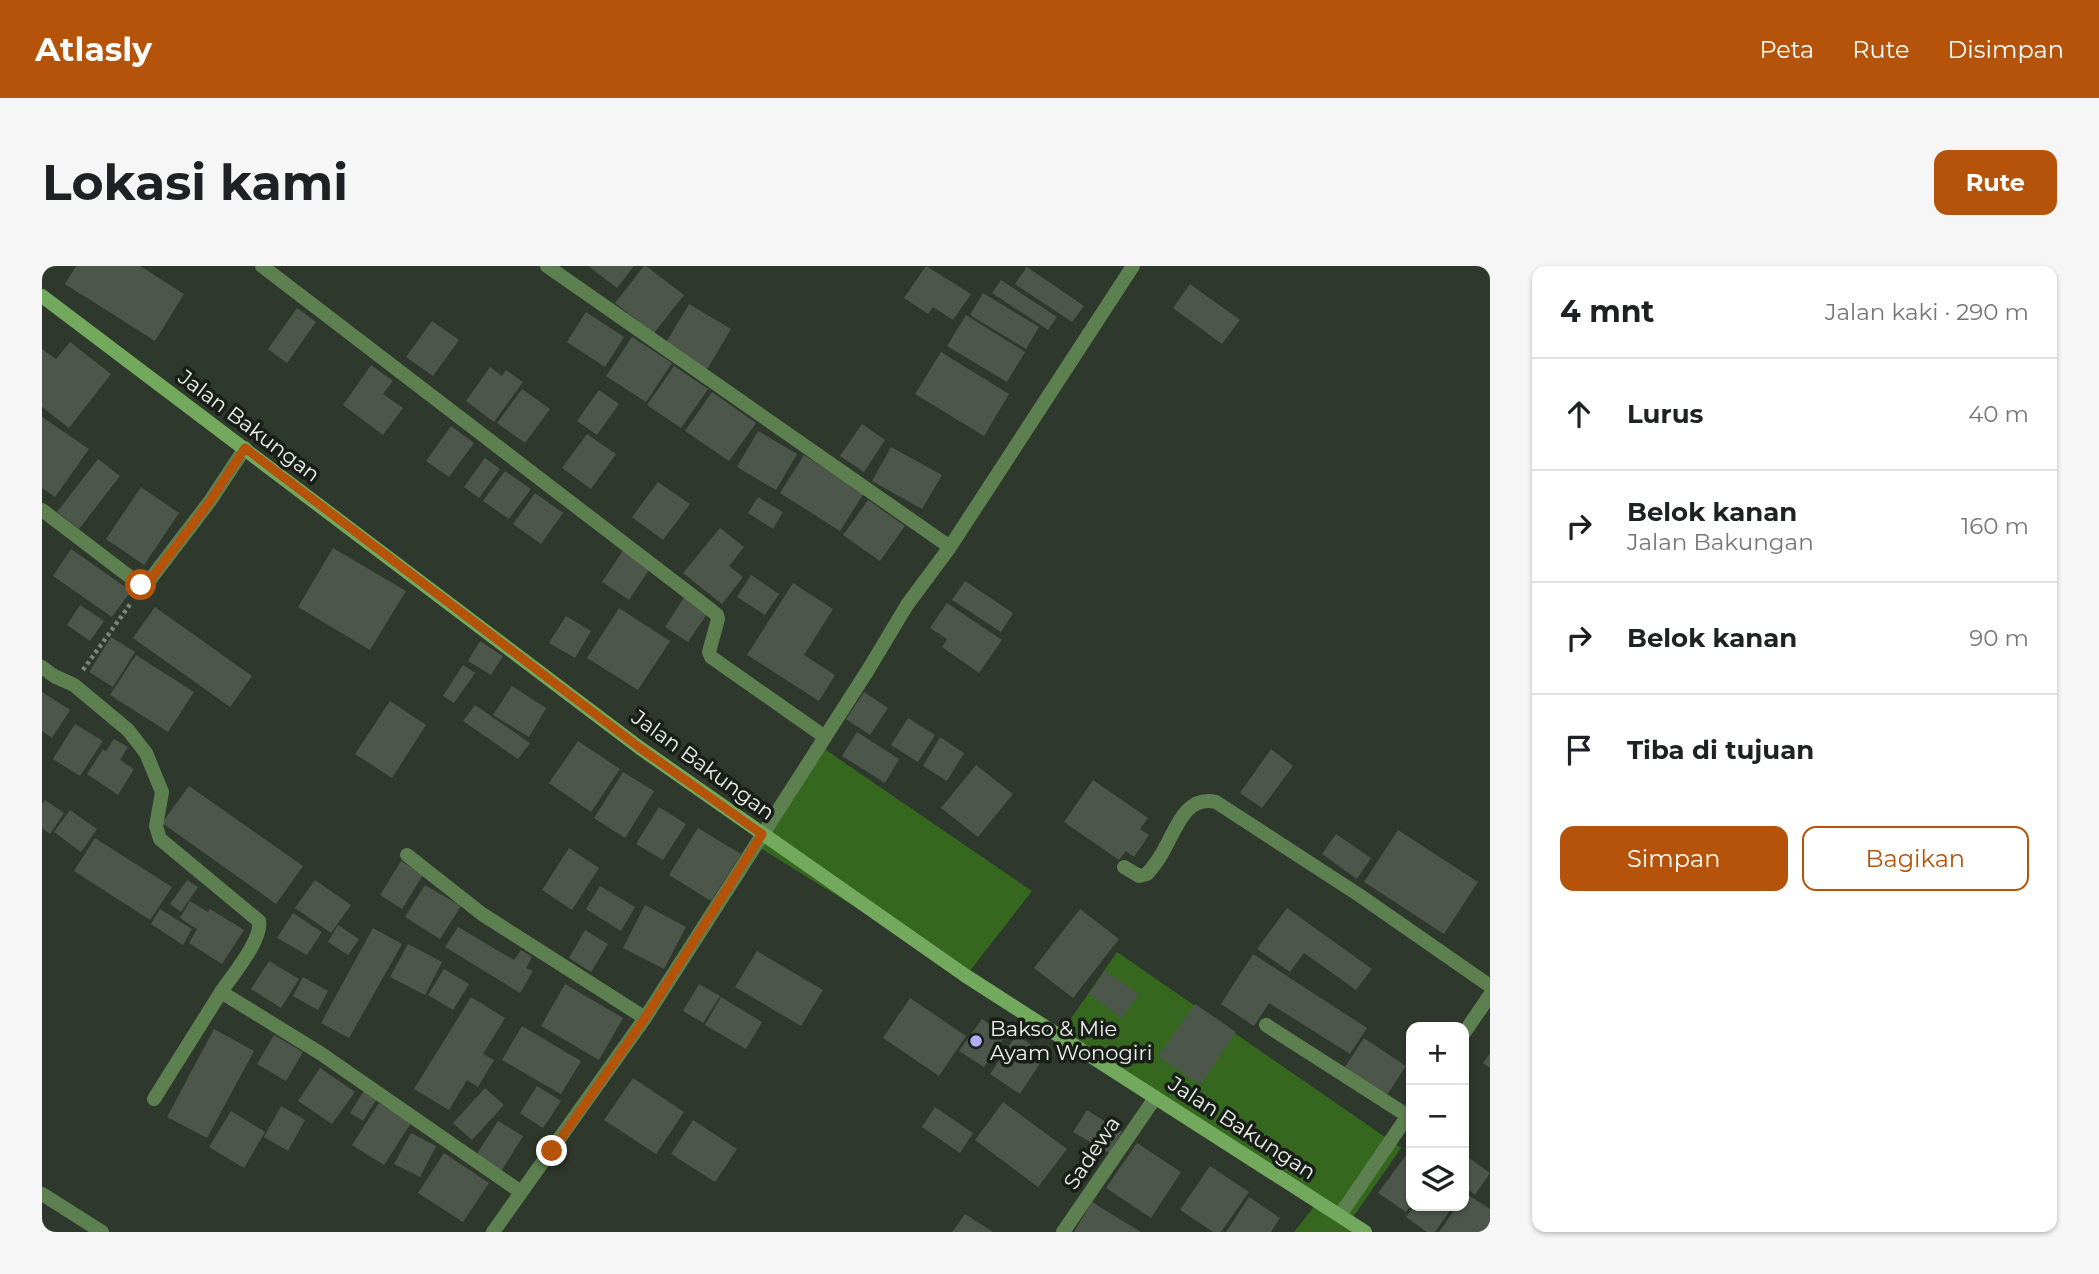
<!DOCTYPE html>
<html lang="id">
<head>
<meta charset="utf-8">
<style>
	body { margin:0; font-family:Montserrat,sans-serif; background:#f6f6f6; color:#202124 }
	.controls { position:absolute; right:21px; bottom:21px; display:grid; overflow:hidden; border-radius:14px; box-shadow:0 2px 5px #0004 }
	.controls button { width:63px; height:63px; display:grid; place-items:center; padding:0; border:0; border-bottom:2px solid #e0e0e0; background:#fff; color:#202124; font:35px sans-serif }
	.stop { position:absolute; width:21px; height:21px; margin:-16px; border:5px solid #b45309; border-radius:50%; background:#fff }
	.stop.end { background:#b45309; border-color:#fff; box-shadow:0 2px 7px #0008 }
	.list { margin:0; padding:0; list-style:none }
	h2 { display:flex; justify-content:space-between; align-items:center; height:91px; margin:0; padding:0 28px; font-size:30px }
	h2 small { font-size:23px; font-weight:400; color:#757577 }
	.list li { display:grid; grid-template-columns:46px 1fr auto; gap:21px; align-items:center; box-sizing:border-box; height:112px; padding:0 28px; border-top:2px solid #e0e0e0 }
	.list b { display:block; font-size:26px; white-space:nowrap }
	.list p { margin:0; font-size:23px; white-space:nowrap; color:#757577 }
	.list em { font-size:23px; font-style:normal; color:#757577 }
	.actions { display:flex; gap:14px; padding:21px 28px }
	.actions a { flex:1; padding:16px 0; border:2px solid #b45309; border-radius:14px; text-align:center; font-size:24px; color:#b45309 }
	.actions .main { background:#b45309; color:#fff }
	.icon { flex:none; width:38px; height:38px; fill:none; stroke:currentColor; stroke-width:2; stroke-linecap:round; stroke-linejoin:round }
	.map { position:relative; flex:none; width:1448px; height:966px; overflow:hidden; border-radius:14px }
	header { display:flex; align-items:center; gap:42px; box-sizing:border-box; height:98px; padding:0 35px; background:#b45309; color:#fff }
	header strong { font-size:33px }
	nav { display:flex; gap:38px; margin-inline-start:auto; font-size:24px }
	.intro { display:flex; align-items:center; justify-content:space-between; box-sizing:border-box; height:168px; padding:0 42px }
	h1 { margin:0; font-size:49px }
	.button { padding:18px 32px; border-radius:14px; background:#b45309; color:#fff; font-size:24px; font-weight:700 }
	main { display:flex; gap:42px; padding:0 42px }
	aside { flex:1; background:#fff; border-radius:14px; box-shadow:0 2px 5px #0004 }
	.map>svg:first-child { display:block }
	.green { fill:#35671f }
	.building { fill:#4d564a }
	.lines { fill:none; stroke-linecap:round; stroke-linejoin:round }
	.path { stroke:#7e857b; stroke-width:4.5; stroke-dasharray:3.5 3.5; stroke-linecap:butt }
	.lane { stroke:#5d8051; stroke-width:14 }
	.street { stroke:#5d8051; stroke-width:14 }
	.secondary { stroke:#72a95d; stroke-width:14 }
	.route { stroke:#b45309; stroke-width:9 }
	.poi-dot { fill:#b3adf9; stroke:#1a1e18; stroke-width:2.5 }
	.labels { text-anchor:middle; stroke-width:7; stroke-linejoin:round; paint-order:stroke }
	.street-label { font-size:21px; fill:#edf2eb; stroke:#1a1e18 }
	.poi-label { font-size:21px; fill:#edf2eb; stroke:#1a1e18; text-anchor:start }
</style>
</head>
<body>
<header>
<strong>Atlasly</strong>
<nav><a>Peta</a><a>Rute</a><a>Disimpan</a></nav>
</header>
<div class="intro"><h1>Lokasi kami</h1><a class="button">Rute</a></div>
<main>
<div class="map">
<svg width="1448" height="966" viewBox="0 0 1448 966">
	<rect width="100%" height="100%" fill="#2f382c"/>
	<path class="green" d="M 778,480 L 990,625 L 924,710 L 712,578 Z
		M 1075,686 L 1359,882 L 1307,957 L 1314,966 L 1252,966 L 1275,937 L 1017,770 Z"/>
	<path class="building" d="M 34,0 L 98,0 L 142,28 L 113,75 L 23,18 Z
		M 546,0 L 592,0 L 575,22 Z
		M 602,0 L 604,0 L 642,29 L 612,67 L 573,37 Z
		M 884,0 L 929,28 L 911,54 L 891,41 L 886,48 L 862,32 Z
		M 985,1 L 1042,40 L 1030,56 L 973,18 Z
		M 959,14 L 1015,51 L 1006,64 L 950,27 Z
		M 1148,18 L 1198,54 L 1180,78 L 1131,42 Z
		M 941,27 L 997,61 L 984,83 L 928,49 Z
		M 647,38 L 689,63 L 664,105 L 622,80 Z
		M 255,42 L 274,56 L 245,97 L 226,83 Z
		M 544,46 L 582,71 L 563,101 L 525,76 Z
		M 924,49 L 983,86 L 965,116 L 905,80 Z
		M 390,55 L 417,74 L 391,110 L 364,91 Z
		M 590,71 L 630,97 L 604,136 L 564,110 Z
		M 28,76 L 69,108 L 27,162 L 0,141 L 0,83 L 14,93 Z
		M 899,86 L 967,128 L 942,170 L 873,128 Z
		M 329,99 L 351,115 L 341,128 L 361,142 L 341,169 L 301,139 Z
		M 632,100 L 666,123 L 639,162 L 605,139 Z
		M 448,101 L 460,110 L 464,104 L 481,116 L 452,156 L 424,135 Z
		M 480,123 L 508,143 L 483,177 L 455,157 Z
		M 557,124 L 577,138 L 555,169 L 535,155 Z
		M 670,126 L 714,157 L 687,195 L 643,165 Z
		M 0,151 L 47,183 L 13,231 L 0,222 Z
		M 820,158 L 843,174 L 822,206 L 798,190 Z
		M 409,160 L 432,177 L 407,211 L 384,195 Z
		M 716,165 L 755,188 L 734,224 L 695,201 Z
		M 545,168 L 574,188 L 549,223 L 520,202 Z
		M 849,181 L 900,209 L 880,243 L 830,215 Z
		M 762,189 L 822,227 L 798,265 L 738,227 Z
		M 443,192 L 458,203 L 437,232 L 422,221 Z
		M 56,193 L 78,210 L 37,263 L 15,246 Z
		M 463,205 L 489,223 L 467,253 L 441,235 Z
		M 616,216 L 648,238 L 621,274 L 590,251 Z
		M 99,221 L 137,247 L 102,299 L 64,273 Z
		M 493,227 L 521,247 L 499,278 L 471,258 Z
		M 716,231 L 741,246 L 731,263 L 706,247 Z
		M 826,234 L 863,260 L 838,295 L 801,269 Z
		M 678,262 L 702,281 L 687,300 L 701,311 L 680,338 L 641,307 Z
		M 291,282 L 364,325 L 328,384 L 256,341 Z
		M 29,283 L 89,325 L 70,351 L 11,310 Z
		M 582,283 L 609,301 L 587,334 L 560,316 Z
		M 709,309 L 737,328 L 723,349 L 695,331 Z
		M 923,315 L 971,347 L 959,366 L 910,334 Z
		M 751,317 L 791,343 L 762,389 L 793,409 L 777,435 L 705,389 Z
		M 643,330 L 667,345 L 646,376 L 623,361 Z
		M 905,337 L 960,374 L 937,407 L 900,381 L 905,373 L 888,362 Z
		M 38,339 L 62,355 L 48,375 L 25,359 Z
		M 113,341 L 210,410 L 188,441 L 91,372 Z
		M 577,342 L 628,375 L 596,424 L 545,392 Z
		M 524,350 L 549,365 L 533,392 L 507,377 Z
		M 69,371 L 93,386 L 71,421 L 47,406 Z
		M 438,375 L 461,390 L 449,409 L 426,395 Z
		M 94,389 L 152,426 L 126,466 L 68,429 Z
		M 421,399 L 433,407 L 412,437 L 401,430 Z
		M 470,420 L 504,442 L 487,471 L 451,449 Z
		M 0,426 L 28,444 L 10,472 L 0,465 Z
		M 822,426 L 846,442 L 828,469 L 804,453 Z
		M 348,435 L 384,459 L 350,512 L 313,488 Z
		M 433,439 L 488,477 L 476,493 L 421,455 Z
		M 866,452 L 893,469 L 876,496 L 849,479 Z
		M 33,458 L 61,475 L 38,510 L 11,493 Z
		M 815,466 L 857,493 L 843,517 L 800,490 Z
		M 898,471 L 922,487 L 905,515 L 881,500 Z
		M 72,473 L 86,481 L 78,494 L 92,503 L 76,529 L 45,508 L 61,483 L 64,485 Z
		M 536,475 L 578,503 L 549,546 L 507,517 Z
		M 1229,483 L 1251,500 L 1220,542 L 1198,527 Z
		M 934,499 L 971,528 L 936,571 L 899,542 Z
		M 581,506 L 612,525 L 583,572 L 552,552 Z
		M 1051,514 L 1106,552 L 1098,563 L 1107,569 L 1092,591 L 1084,585 L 1077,594 L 1022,556 Z
		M 147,520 L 261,600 L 234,638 L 120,557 Z
		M 3,534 L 22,547 L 8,568 L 0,562 L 0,538 Z
		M 617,541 L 644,558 L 621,594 L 594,578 Z
		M 28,544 L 55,563 L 39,586 L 12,566 Z
		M 656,562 L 699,588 L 669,635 L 627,609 Z
		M 1356,564 L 1436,616 L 1402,668 L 1322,616 Z
		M 1294,568 L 1329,592 L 1315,613 L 1280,588 Z
		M 53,572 L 130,621 L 108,654 L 32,605 Z
		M 527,582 L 557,602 L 530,644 L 500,624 Z
		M 359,595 L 381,609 L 360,643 L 338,629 Z
		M 145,614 L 156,621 L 139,646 L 128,638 Z
		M 273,614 L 309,639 L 289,667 L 253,642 Z
		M 383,619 L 419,640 L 398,673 L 363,651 Z
		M 558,620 L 593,641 L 579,665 L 544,643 Z
		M 148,635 L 166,646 L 168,643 L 202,664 L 180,698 L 147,677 L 155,663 L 138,652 Z
		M 603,639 L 644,661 L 622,703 L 581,682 Z
		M 1245,642 L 1330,703 L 1314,724 L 1262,687 L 1248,706 L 1215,683 Z
		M 118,643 L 150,663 L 141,679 L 109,658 Z
		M 1038,643 L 1077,673 L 1031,732 L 992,702 Z
		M 251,647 L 280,666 L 265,689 L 235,672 Z
		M 296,659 L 317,673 L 306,689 L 286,676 Z
		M 416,661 L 472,694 L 479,684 L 490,691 L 484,702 L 491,705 L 478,727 L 403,681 Z
		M 331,662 L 360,678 L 307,772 L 279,757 Z
		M 543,664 L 566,678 L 549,706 L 527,692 Z
		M 366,678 L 400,696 L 383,729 L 348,711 Z
		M 715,685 L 781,724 L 759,760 L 693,721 Z
		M 1211,688 L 1325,762 L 1308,788 L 1227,737 L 1212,760 L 1179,738 Z
		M 227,695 L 257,713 L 239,742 L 209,723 Z
		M 402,703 L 427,718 L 411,744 L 386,729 Z
		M 1063,705 L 1097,728 L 1080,752 L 1047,728 Z
		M 261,711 L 286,725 L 276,744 L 251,730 Z
		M 523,718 L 581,752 L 557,794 L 499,760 Z
		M 657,718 L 678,730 L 661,757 L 641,745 Z
		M 429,731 L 463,752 L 441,788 L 452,794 L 436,821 L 425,814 L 407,844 L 372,823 Z
		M 679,731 L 720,756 L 704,783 L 663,759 Z
		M 868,732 L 924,770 L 897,810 L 841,772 Z
		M 1153,738 L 1194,766 L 1158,819 L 1116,790 Z
		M 940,753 L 964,769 L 942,801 L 917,785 Z
		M 480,760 L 539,795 L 519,828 L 460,794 Z
		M 172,763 L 212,785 L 165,872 L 125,851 Z
		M 232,769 L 261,786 L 244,815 L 215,798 Z
		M 974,769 L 1004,788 L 978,828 L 948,808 Z
		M 1322,772 L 1364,800 L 1343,832 L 1301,804 Z
		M 1448,787 L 1448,802 L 1441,797 Z
		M 278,802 L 313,826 L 290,858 L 256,835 Z
		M 591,812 L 642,846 L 614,888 L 562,854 Z
		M 495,820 L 519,835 L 501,862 L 478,847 Z
		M 443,822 L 462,839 L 430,874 L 411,857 Z
		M 323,823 L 336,831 L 321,855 L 308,847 Z
		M 961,836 L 1025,883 L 996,921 L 933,874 Z
		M 337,837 L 369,857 L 342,899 L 310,879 Z
		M 239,840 L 263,854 L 246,885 L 222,871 Z
		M 893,841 L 931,867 L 918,887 L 880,861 Z
		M 1045,844 L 1080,866 L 1067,887 L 1031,866 Z
		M 189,845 L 223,866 L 202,902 L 167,881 Z
		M 651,854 L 695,883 L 673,916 L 629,888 Z
		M 456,855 L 481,870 L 458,907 L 433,891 Z
		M 369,867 L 394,880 L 378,911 L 352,898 Z
		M 1095,877 L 1139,906 L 1109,952 L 1064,922 Z
		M 1368,884 L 1369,885 L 1369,939 L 1364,946 L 1336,927 Z
		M 402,887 L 447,917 L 421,956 L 376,927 Z
		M 1422,888 L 1448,907 L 1433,929 L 1422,920 Z
		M 1168,900 L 1207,926 L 1179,966 L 1171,966 L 1138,944 Z
		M 1423,927 L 1448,943 L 1448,966 L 1397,966 L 1415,940 L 1422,940 Z
		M 1207,931 L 1238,952 L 1229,966 L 1184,966 Z
		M 1050,936 L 1099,966 L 1032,966 Z
		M 1372,940 L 1411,940 L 1393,966 L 1385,966 L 1364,951 Z
		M 923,948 L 951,966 L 910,966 Z"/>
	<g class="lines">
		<path class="path" d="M 41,404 L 89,337"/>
		<path class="lane" d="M 1082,601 L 1097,610 L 1105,608 C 1113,599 1119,590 1124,580 C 1135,560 1145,529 1174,536 L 1317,629 L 1448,720
			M 0,928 L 60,966"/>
		<path class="street" d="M 220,0 L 664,340 L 675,349 L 676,353 L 667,386 L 669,391 L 783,471
			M 505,0 L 908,281
			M 0,244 L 88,311 L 98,319 L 104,319 L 168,235 L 203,182
			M 0,401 L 12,410 L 32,419 L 86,464 L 104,487 L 120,526 L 114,560 L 118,573 L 217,655 C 221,673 189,711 179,726 L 278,787 L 479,926
			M 365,589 L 440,648 L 603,752
			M 1224,759 L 1366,850
			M 1422,767 L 1448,729
			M 112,833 L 179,726
			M 1298,949 L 1369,845
			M 451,966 L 603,752 L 826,404 L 865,339 L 908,281 L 1091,0
			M 1021,966 L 1113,832"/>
		<path class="secondary" d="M 0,30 L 598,482 L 924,710 L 1323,966"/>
	</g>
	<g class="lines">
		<path class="route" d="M 99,319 L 104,319 L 109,313 L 168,235 L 203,182 L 598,482 L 720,568 L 603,752 L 510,885"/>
	</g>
	<circle class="poi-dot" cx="934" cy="775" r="7"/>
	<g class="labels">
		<g class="street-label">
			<text transform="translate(207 160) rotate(37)" y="7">Jalan Bakungan</text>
			<text transform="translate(661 499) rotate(36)" y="7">Jalan Bakungan</text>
			<text transform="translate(1200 862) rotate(33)" y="7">Jalan Bakungan</text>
			<text transform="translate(1050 887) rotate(-56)" y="7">Sadewa</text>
		</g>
		<g class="poi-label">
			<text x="948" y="770">Bakso &amp; Mie<tspan x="948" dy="24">Ayam Wonogiri</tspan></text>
		</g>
	</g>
</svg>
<div class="controls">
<button>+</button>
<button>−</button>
<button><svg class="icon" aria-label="layers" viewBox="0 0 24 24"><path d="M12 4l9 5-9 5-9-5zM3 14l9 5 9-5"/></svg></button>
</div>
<div class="stop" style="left:99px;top:319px"></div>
<div class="stop end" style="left:510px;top:885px"></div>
</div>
<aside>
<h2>4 mnt<small>Jalan kaki · 290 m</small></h2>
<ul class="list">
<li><svg class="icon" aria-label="ahead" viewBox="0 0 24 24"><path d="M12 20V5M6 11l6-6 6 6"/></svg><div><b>Lurus</b></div><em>40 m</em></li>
<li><svg class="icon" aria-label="right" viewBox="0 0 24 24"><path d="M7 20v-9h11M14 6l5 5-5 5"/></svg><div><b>Belok kanan</b><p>Jalan Bakungan</p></div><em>160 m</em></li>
<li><svg class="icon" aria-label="right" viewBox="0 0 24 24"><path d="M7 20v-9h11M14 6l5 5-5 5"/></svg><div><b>Belok kanan</b></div><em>90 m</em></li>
<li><svg class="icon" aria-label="arrive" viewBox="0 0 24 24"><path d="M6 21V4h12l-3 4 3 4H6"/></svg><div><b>Tiba di tujuan</b></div></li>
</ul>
<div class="actions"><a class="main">Simpan</a><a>Bagikan</a></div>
</aside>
</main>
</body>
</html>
